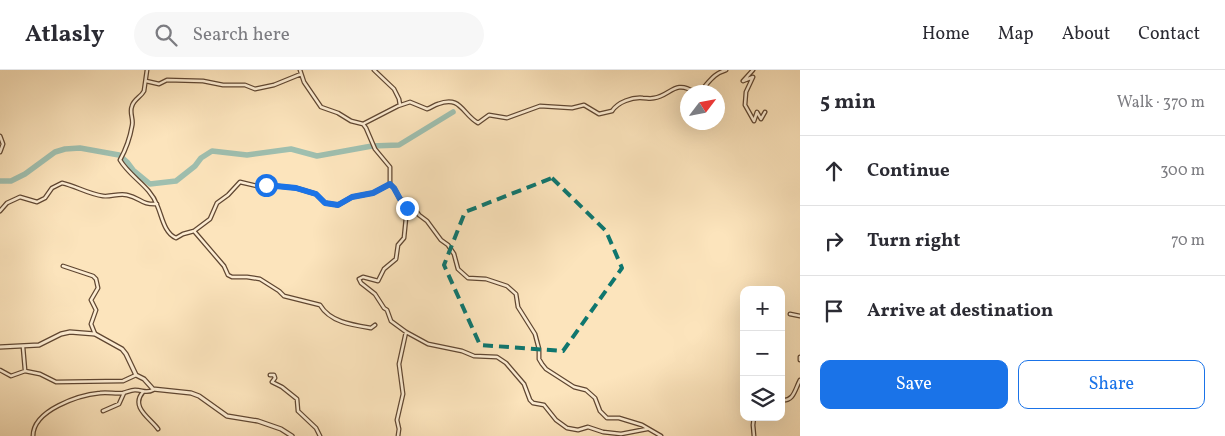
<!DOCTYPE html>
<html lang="en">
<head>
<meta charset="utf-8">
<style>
	body { margin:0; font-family:Vollkorn,serif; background:#f7f7f7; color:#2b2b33 }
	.controls { position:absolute; right:15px; bottom:15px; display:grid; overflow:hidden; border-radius:10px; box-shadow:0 5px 20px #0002 }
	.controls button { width:45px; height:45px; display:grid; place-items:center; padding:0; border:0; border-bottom:1px solid #e1e1e2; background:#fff; color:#2b2b33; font:25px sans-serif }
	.compass { position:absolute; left:680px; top:15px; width:45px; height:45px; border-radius:50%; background:#fff; box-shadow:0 5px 20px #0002; rotate:58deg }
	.stop { position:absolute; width:15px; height:15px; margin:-11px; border:4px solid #1a73e8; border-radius:50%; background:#fff }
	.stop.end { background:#1a73e8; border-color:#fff; box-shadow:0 1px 5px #0008 }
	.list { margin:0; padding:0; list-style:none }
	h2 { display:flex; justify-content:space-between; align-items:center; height:65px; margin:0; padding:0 20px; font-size:21px }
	h2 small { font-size:16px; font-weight:400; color:#7c7c81 }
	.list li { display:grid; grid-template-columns:32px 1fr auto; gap:15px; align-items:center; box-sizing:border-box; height:70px; padding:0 20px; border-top:1px solid #e1e1e2 }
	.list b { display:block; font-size:19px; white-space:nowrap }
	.list em { font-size:16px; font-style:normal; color:#7c7c81 }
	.actions { display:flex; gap:10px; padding:15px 20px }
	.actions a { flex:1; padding:11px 0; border:1px solid #1a73e8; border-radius:10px; text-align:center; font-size:18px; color:#1a73e8 }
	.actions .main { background:#1a73e8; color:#fff }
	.icon { flex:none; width:28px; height:28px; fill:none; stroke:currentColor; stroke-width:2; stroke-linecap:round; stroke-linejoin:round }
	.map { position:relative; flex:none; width:800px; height:366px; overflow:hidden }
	header { display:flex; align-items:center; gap:30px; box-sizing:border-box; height:70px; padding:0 25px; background:#fff; border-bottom:1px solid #e1e1e2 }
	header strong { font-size:24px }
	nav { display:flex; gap:28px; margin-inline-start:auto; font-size:18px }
	.search { width:350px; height:45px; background:#f7f7f7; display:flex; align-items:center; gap:12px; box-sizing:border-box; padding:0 18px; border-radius:28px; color:#7c7c81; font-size:19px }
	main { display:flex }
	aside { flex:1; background:#fff }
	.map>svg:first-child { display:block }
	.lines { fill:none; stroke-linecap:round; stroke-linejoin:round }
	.river { stroke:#9fbfaf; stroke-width:5.5 }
	.minor-casing { stroke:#604732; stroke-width:5 }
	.tertiary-casing { stroke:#604732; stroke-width:5.5 }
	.minor { stroke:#fdedd3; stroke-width:2.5 }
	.tertiary { stroke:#fdedd3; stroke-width:3 }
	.route { stroke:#1a73e8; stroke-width:6 }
	.marked { fill:none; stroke:#0f766e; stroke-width:4; stroke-dasharray:10 6; stroke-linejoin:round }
</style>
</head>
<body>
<header>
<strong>Atlasly</strong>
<div class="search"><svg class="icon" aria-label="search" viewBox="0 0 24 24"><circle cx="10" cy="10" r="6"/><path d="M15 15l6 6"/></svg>Search here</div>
<nav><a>Home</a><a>Map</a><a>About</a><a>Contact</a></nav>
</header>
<main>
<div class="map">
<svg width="800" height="366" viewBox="0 0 800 366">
	<rect width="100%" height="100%" fill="#fce4bc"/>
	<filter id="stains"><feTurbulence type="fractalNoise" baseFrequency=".004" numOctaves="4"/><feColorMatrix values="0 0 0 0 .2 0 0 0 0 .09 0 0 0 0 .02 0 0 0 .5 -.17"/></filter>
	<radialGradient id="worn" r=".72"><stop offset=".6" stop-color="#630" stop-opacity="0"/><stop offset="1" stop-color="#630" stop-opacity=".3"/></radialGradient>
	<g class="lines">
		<path class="river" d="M 0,111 L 11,111 L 25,104 L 55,82 L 65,79 L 80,78 L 119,85 L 127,92 L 133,100 L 150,114 L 176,111 L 195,96 L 201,88 L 212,81 L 247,85 L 291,79 L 317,86 L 372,76 L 399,75 L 453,42"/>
		<defs>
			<path id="minor" d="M 147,0 L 144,21 C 141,27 134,29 132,36 C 129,43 134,49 132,56 C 130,68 126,79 120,90 C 130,107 150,116 157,135 C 162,146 164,163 176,168 L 183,164 L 194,161 L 224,196 L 228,205 L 232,207 L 247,207 L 260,209 L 279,221 L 284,226 L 320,235 C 330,252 352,255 371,258 L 375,255
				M 300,0 L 304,12 L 321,37 L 338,43 L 351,51 L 363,54 L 366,58 L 375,79 L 390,97 L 390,114 L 394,118 L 400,129 L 407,138 L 404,168 L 398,175 L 396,189 L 384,199 L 378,211 L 363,207 L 359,209 L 361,213 L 375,224 L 384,238 L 387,240 L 391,251 L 406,262 L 428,274 L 462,281 L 474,286 L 497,287 L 506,293 L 524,314 L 530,330 L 533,333 L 544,335 L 556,350 L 567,358 L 578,360 L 588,357 L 603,362 L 621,364 L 647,359
				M 374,0 L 394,19 L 399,29 L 400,35
				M 753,0 L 743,11 L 753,7 L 746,22 L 745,35 L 754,51 L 757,42 L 761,49 L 765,42
				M 146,11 L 159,14 L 167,10 L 203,11 L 223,15 L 245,15 L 255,19 L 274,15 L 301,4
				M 706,22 L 705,16 C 712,8 716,3 726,0
				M 363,54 L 398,36 L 410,32 L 427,39 C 431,38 434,35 438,34 C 461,25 462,44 478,53 L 489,45 L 507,48 L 540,36 L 572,38 L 584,35 L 599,44 L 612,41 C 618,32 632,27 643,28 C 647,28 650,29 654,28 C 670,26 675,9 694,22
				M 0,66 L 3,74 L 0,82
				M 402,130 L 410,132 L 419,145 L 427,151 L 441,170 L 448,175 L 454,184 L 458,199 L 468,208 L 486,209 L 507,216 L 516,224 L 518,237 L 535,264 L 539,279 L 539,289 L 542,294 L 546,299 L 574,317 L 586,320 L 595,328 L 600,341 L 607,348 L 619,348 L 642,355 L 661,366
				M 0,141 L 7,133 L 20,127 L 37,132 L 45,128 L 52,118 L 62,113 C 76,116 88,124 103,126 C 111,127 119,123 127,125 C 141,128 141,135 157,134
				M 194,161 L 210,149 L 217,133 L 228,125 L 240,112 L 257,116 L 266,115 L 296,118 L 316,124 L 325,133 L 338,135 L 352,127 L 373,123 L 390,114
				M 63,196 L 93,206 L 96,209 L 98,218 L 91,230 L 96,240 L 91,254 L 95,264
				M 790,244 L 800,246
				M 23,277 L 25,300
				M 800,287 L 800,290
				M 0,300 L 11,306 L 25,301 L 40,304 L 56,312 L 123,311 L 136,305
				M 270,305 L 274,305 L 275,308 L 272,312 L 282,317 L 297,329 L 298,341 L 316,358 L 320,366
				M 143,322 C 130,337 150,348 158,359
				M 781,330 C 794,332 795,319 800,310
				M 103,341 L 119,334 L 124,323
				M 754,347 L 753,355 L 754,366
				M 33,366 C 33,340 79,325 100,323 C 108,322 116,324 123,323 C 127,322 131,320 135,320 C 143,320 146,324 153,320
				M 398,366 L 399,359 L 397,350 L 403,324 L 399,294 L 406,262"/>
			<path id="tertiary" d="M 0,277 L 39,275 L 61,264 L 70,262 L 95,264 L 122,279 L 126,284 L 136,305 L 144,309 L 153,319 L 191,323 L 199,326 L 227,346 L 258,351 L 281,359 L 292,366"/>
		</defs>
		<use href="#minor" class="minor-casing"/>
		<use href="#tertiary" class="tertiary-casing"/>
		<use href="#minor" class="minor"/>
		<use href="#tertiary" class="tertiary"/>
	</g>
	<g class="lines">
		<path class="route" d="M 266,115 L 296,118 L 316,124 L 325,133 L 338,135 L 352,127 L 373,123 L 390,114 L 394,118 L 400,129 L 407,138"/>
	</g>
	<path class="marked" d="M 552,108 L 606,161 L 622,198 L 563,281 L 480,275 L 444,195 L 465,142 Z"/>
	<rect width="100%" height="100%" filter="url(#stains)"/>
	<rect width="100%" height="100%" fill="url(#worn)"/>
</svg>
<div class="controls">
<button>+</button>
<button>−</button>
<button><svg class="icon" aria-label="layers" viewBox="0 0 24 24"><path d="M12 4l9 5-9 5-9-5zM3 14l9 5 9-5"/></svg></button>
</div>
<svg class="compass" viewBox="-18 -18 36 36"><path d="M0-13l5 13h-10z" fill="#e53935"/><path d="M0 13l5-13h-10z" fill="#7c7c81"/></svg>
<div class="stop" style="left:266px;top:115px"></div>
<div class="stop end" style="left:407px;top:138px"></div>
</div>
<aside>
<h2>5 min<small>Walk · 370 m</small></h2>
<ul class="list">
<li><svg class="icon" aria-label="ahead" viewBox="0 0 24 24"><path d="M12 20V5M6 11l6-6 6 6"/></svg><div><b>Continue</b></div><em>300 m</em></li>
<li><svg class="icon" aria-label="right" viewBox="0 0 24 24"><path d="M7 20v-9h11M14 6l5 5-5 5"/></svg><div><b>Turn right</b></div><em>70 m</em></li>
<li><svg class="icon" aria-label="arrive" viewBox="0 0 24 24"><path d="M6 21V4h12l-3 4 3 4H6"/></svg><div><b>Arrive at destination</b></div></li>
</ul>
<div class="actions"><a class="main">Save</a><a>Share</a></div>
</aside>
</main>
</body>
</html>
